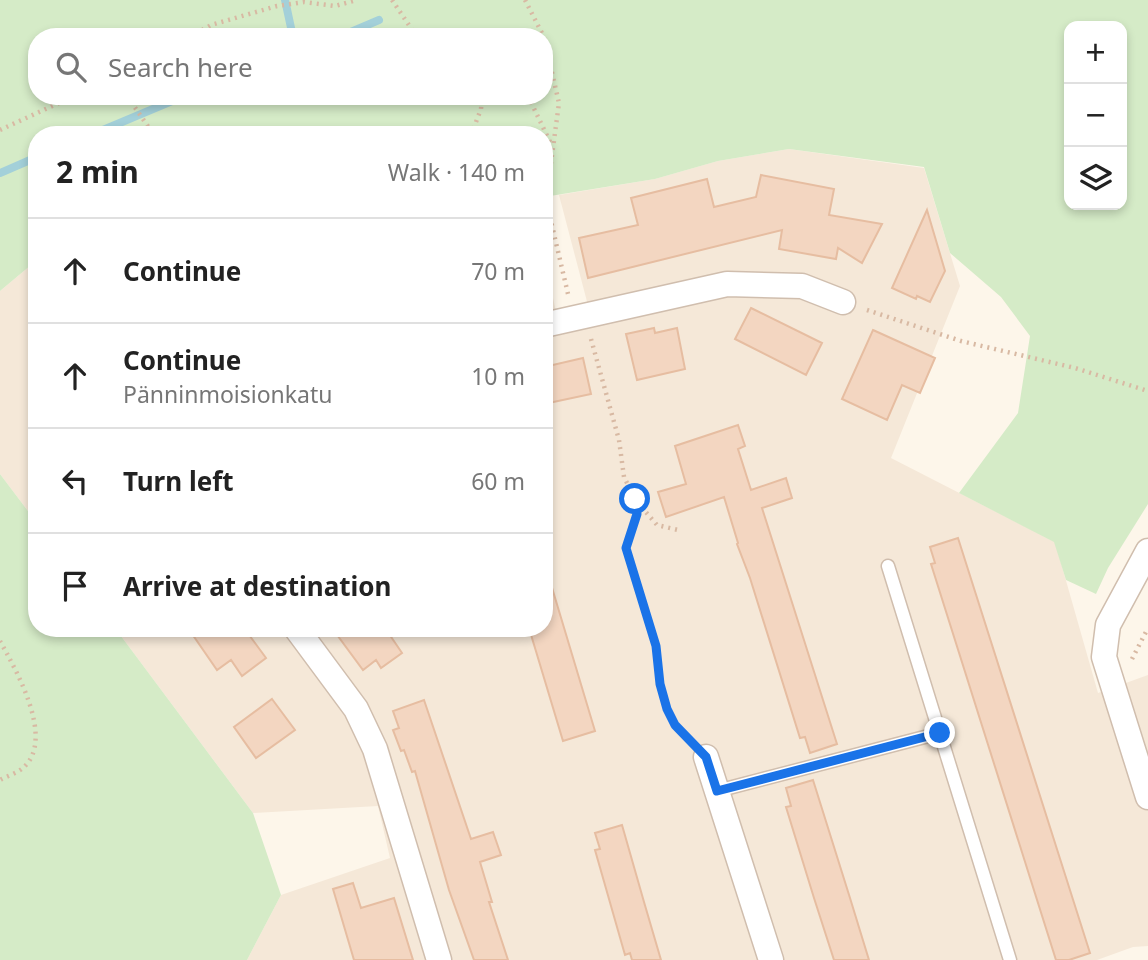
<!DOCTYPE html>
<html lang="en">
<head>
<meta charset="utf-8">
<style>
	body { margin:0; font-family:"Noto Sans",sans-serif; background:#f6f6f6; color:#222 }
	.controls { position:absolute; right:21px; top:21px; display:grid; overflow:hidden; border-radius:14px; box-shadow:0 4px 10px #0003 }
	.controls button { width:63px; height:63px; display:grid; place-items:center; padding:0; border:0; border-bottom:2px solid #e0e0e0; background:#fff; color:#222; font:35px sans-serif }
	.stop { position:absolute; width:21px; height:21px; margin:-16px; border:5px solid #1a73e8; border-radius:50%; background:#fff }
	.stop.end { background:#1a73e8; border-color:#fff; box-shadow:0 2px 7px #0008 }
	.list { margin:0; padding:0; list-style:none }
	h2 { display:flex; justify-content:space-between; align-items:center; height:91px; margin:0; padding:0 28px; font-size:30px }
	h2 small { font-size:23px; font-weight:400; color:#767676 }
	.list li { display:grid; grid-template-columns:46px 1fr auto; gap:21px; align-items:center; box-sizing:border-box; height:105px; padding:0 28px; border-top:2px solid #e0e0e0 }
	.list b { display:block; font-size:26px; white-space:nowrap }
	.list p { margin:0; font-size:23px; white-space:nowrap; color:#767676 }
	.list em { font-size:23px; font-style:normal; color:#767676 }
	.icon { flex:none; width:38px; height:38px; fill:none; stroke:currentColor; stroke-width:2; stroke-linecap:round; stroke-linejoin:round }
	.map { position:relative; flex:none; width:1148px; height:960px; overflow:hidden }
	.search { position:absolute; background:#fff; box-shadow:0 4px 10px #0003; left:28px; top:28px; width:525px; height:77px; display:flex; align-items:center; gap:18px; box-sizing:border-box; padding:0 24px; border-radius:28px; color:#767676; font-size:26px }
	.panel { position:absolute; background:#fff; box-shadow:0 4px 10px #0003; left:28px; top:126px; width:525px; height:511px; border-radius:28px }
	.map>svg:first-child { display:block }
	.residential { fill:#f5e8d8 }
	.green { fill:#d5ebc7; fill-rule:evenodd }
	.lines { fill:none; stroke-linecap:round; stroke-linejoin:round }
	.stream { stroke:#a3d0d9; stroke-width:8 }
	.building { fill:#f3d6c1; stroke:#e6bda1; stroke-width:2 }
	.service-casing { stroke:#d0beae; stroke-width:15 }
	.minor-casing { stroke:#d0beae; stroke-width:27 }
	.path { stroke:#d8b9a3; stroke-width:4.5; stroke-dasharray:2 5; stroke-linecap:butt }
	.service { stroke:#fff; stroke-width:12 }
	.minor { stroke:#fff; stroke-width:24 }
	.route { stroke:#1a73e8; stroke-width:9 }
</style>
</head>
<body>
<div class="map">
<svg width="1148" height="960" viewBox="0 0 1148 960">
	<rect width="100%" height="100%" fill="#fdf6ea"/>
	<path class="residential" d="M 789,149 L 924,168 L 960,286 L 891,458 L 1055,542 L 1098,693 L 1148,675 L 1148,946 L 1133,947 L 1097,960 L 247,960 L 281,895 L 390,858 L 378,806 L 253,813 L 115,628 L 544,628 L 544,256 L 558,321 L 590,313 L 559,195 L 655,179 L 718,161 Z
		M 37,260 L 37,523 L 0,474 L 0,291 Z"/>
	<path class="green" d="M 0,0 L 1148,0 L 1148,504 L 1108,568 L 1096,594 L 1066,580 L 1054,542 L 959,493 L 1018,413 L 1030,336 L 1001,297 L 950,253 L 924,167 L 789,149 L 718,161 L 655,179 L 544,197 L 544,135 L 37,135 L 37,260 L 0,291 ZM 1122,26 L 1122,205 L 1069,205 L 1069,26 ZM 37,37 L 544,37 L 544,96 L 37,96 Z
		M 0,474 L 37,523 L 37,628 L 115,628 L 253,813 L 281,895 L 247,960 L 0,960 Z"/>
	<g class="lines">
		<path class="stream" d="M 285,0 L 293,37
			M 339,37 L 379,20
			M 91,135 L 184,96
			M 0,173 L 37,157"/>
	</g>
	<path class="building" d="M 761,175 L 834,189 L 829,215 L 882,224 L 862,263 L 838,248 L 836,259 L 779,249 L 782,230 L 588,278 L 579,238 L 638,225 L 631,198 L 707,179 L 714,207 L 756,197 Z
		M 927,210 L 945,271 L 930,302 L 917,296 L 916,299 L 892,288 Z
		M 751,308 L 822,343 L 806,375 L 735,339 Z
		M 654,328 L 655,333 L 677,328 L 685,369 L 637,380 L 626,334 Z
		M 873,330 L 935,358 L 920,393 L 902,385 L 887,420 L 842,399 Z
		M 583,358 L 591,394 L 544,404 L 544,367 Z
		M 738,425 L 745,446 L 738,449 L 751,490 L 786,478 L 792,498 L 762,508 L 837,744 L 810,753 L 805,737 L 800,738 L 750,578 L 737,544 L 738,543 L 724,497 L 666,517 L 658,492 L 686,484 L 675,446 Z
		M 958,538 L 1090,953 L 1069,960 L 1056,960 L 931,564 L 935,563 L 930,547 Z
		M 550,581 L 595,731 L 563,741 L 529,628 L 544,628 L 544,582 Z
		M 188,628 L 244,628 L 266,658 L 242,676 L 231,660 L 217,670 Z
		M 332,628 L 385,628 L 402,653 L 381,668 L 376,660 L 363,670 Z
		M 272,699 L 295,730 L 256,758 L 234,727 Z
		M 424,700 L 471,839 L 493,832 L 501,855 L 480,862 L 492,902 L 489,902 L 508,960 L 474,960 L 449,890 L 415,771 L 412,772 L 404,750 L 401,751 L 393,730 L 399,728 L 393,711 Z
		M 813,780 L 850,898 L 869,960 L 834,960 L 814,898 L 786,807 L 791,806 L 786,788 Z
		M 622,825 L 644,902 L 661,960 L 632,960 L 630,953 L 625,955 L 595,850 L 600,849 L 595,833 Z
		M 353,883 L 361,908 L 394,898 L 413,960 L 354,960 L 333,889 Z"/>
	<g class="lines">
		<defs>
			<path id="service" d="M 888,566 L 1010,960
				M 717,791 L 940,733"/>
			<path id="minor" d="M 544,325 L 727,284 L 802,286 L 843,302
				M 1148,551 L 1108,625 L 1104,657 L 1148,797
				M 296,628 L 356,709 L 375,749 L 439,960
				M 706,757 L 771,960"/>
		</defs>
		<use href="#service" class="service-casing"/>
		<use href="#minor" class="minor-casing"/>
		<path class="path" d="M 392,0 L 417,37
			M 525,0 L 544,37
			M 190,37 L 211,25 L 277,6 L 304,2 L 335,6 L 357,0
			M 544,38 L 559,103 L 546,200 L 568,294
			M 127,96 L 154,135
			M 528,96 L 552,146
			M 0,130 L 74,96
			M 471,135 L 481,109 L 482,96
			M 867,310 L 961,341 L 1075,368 L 1148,391
			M 591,339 L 619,440 L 624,477 L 635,499 L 637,514 L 626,548 L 656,646 L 660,684 L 667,709 L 675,725 L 689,739
			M 637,502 L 657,525 L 678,530
			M 0,641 C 16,670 55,738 24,767 C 18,773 7,776 0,780
			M 1132,659 L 1148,628"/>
		<use href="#service" class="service"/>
		<use href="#minor" class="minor"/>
	</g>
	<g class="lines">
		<path class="route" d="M 635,499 L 637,514 L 626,548 L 656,646 L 660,684 L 667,709 L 675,725 L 706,757 L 717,791 L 940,733"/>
	</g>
</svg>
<div class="controls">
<button>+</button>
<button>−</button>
<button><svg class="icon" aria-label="layers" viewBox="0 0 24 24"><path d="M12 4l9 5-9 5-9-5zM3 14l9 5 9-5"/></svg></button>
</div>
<div class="stop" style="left:635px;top:499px"></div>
<div class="stop end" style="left:940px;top:733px"></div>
<div class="search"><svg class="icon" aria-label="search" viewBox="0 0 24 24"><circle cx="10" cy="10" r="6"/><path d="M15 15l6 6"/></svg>Search here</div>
<section class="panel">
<h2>2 min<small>Walk · 140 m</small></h2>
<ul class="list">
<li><svg class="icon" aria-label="ahead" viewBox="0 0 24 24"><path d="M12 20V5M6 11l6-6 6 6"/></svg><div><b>Continue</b></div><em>70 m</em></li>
<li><svg class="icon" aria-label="ahead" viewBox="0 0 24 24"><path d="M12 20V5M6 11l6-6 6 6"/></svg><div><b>Continue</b><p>Pänninmoisionkatu</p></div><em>10 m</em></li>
<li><svg class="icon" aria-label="left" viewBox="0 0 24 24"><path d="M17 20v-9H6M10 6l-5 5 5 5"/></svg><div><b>Turn left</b></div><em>60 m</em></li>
<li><svg class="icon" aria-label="arrive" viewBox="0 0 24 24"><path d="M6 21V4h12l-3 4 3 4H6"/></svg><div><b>Arrive at destination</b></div></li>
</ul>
</section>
</div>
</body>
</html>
